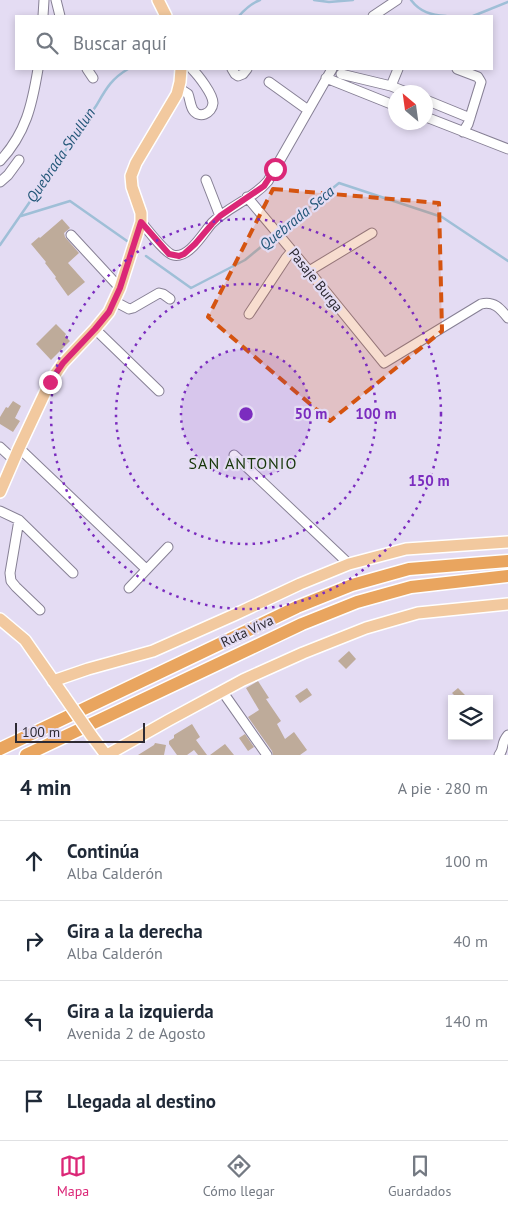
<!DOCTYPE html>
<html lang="es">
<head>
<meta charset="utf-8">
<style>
	body { margin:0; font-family:"PT Sans",sans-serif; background:#f6f6f7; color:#1f2937 }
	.controls { position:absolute; right:15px; bottom:15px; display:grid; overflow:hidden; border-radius:0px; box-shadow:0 2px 8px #0003 }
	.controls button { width:45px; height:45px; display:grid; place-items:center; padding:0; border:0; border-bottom:1px solid #e0e1e3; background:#fff; color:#1f2937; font:25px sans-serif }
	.compass { position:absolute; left:388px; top:85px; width:45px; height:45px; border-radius:50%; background:#fff; box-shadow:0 2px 8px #0003; rotate:331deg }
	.scale { position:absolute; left:15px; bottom:12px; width:130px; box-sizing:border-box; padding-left:5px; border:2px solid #2d2a33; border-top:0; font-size:14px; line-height:18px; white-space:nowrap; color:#2d2a33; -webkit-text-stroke:4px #e4dcf3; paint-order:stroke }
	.stop { position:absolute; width:15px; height:15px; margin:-11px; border:4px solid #db2777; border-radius:50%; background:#fff }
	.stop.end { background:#db2777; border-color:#fff; box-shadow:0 1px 5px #0008 }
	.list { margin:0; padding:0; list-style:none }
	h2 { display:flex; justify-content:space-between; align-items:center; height:65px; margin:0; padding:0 20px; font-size:21px }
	h2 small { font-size:16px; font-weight:400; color:#747a83 }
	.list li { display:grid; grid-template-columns:32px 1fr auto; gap:15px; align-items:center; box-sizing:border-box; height:80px; padding:0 20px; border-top:1px solid #e0e1e3 }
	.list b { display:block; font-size:19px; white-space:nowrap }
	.list p { margin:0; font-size:16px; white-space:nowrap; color:#747a83 }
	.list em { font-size:16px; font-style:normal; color:#747a83 }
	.icon { flex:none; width:28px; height:28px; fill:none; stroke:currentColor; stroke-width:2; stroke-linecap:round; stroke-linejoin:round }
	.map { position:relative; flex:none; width:508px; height:755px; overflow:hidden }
	.search { position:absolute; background:#fff; box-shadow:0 2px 8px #0003; left:15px; right:15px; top:15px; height:55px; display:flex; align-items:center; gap:12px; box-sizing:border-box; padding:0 18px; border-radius:0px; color:#747a83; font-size:19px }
	.sheet { height:385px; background:#fff }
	nav { display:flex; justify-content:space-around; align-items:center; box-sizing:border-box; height:70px; border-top:1px solid #e0e1e3; background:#fff; font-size:14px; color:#747a83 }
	nav a { display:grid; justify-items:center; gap:2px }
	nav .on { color:#db2777 }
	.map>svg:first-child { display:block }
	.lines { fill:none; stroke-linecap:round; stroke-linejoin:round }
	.stream { stroke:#9fbfd7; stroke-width:2.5 }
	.building { fill:#beab9a }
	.minor-casing { stroke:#878095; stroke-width:11 }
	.major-casing { stroke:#fff; stroke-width:14 }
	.highway-casing { stroke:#fff; stroke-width:15 }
	.minor { stroke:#fff; stroke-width:9 }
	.major { stroke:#f2c99f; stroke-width:11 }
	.highway { stroke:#e9a55f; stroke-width:12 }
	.major-bridge-casing { stroke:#fff; stroke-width:14; stroke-linecap:butt }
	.major-bridge { stroke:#f2c99f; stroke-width:11 }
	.route { stroke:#db2777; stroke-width:6 }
	.marked { fill:#d55410; fill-opacity:0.2; stroke:#d55410; stroke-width:4; stroke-dasharray:10 6; stroke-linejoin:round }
	.ring { fill:none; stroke:#7b2cbf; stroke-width:2.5; stroke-dasharray:2.5 5 }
	.labels { text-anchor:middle; stroke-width:4.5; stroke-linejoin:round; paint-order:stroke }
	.street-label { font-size:14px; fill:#2d2a33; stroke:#e4dcf3 }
	.water-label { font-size:15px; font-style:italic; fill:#225678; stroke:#e4dcf3 }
	.quarter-label { font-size:16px; letter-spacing:1px; fill:#163609; stroke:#e4dcf3 }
	.centre { fill:#7b2cbf; stroke:#e4dcf3; stroke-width:2.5 }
	.ring-label { font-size:15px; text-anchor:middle; font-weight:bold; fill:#7b2cbf; stroke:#e4dcf3; stroke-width:4.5; stroke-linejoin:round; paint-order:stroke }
</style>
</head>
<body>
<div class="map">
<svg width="508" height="755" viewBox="0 0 508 755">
	<rect width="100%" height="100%" fill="#e4dcf3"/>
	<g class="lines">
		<path class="stream" d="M 314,0 L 329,2 L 353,0
			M 411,0 C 420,12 431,15 446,16
			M 239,16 C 245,9 252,3 260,0
			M 473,16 L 508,2
			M 21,216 L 70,201 L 127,241
			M 0,245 L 96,106 C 106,89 111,79 128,69
			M 146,256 L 191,288 L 245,260 L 339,183 L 442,217 L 508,261"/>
	</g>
	<path class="building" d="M 62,219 L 70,228 L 64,233 L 65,237 L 79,253 L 68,263 L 85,282 L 68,296 L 55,278 L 56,277 L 45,263 L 46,262 L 31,244 L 39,237 L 40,238 Z
		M 56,324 L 66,334 L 65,336 L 70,341 L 51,360 L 36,344 Z
		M 13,401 L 21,406 L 15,418 L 20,421 L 13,432 L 0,424 L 0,417 L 6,407 L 8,408 Z
		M 349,651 L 356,659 L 346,669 L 338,661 Z
		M 258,681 L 269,698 L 266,699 L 281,721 L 277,724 L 285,739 L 294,732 L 307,750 L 300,755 L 273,755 L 272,751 L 248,717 L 259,710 L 246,688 Z
		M 307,688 L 312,695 L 300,703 L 295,696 Z
		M 458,688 L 469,699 L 458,699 L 452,693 Z
		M 192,724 L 200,737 L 196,740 L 207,755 L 198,755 L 194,750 L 187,755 L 177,755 L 169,744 L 169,741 L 174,738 L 174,735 Z
		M 245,734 L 254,747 L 248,751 L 239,738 Z
		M 155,743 L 166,745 L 164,755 L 138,755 L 154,745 Z
		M 225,744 L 234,755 L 210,755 Z"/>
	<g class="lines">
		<defs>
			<path id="minor" d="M 56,0 L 60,16
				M 43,16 L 44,0
				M 373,16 L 397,0
				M 87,69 L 93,78
				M 232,69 L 235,74 L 238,76 L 243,74 L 247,69
				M 457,69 L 478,77 L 481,82 L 468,124 L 463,132
				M 341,74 L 391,86 L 406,92
				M 326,78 L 396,106
				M 269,82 L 308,110
				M 391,86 L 398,69
				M 179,88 L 188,94 C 190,99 190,105 193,110 C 199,119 212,114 213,103 C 213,94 198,75 192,69
				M 426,100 L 470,118
				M 426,117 L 508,149
				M 0,161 C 26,133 32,105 38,69
				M 206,180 L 220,216
				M 0,182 L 8,175 L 19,160
				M 247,197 L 309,271 L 384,363 L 481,304 C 494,301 500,308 508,318
				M 141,222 C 147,229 165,253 173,255 C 189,259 203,233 212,223 C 229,206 253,199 268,181 L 332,69
				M 71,235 L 120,288
				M 309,271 L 372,233
				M 114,301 L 129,309 L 133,308 L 159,293 L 163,294 L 170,299
				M 249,314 L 286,258 L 292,251
				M 95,329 L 159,391
				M 0,447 L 14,460
				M 19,448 L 146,569
				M 234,455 L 349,564
				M 0,511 L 19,520 L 73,573
				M 19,520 L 10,573 L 11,581 L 16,587 L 40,610
				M 129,588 L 168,547
				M 222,691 L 267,755
				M 499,755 C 505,748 500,744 508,735"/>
			<path id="major" d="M 158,0 L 166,16
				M 0,492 L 19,448 L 50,382 L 63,363 L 95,329 L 109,312 L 120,288 L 141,222 L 141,213 L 132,187 L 131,176 L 136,163 L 177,94 L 180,82 L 181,69
				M 0,619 L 25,640 L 64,696
				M 53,681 L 88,669 L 153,651 L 234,615 L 300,584 L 349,564 L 406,549 L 508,542
				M 91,735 L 106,755
				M 107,755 L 169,720 L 243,680 L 303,653 L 366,628 L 418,613 L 508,604"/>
			<path id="highway" d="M 0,749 L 297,607 L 352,585 L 409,569 L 508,561
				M 26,755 L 302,624 L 357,602 L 411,587 L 508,576"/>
		</defs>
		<use href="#minor" class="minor-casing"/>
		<use href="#major" class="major-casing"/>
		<use href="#highway" class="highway-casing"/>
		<use href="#minor" class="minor"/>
		<use href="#major" class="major"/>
		<use href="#highway" class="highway"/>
		<defs>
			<path id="major-bridge" d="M 64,696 L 91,735"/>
		</defs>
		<use href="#major-bridge" class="major-bridge-casing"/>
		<use href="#major-bridge" class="major-bridge"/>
	</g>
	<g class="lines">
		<path class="route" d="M 50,382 L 63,363 L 95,329 L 109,312 L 120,288 L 141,222 L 169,254 L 179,256 L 184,254 L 195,244 L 212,224 L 220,216 L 264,186 L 275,169"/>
	</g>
	<path class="marked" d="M 273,189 L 439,203 L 442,331 L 330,421 L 208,317 Z"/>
	<circle cx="246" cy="414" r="65" fill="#7b2cbf" fill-opacity=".12"/>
	<g class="ring">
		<circle cx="246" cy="414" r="65"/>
		<circle cx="246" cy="414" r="130"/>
		<circle cx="246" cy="414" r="195"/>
	</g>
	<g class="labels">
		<g class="street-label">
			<text transform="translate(316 280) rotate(51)" y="5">Pasaje Burga</text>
			<text transform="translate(247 631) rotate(-25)" y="5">Ruta Viva</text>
		</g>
		<g class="water-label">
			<text transform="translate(61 155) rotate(-56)" y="5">Quebrada Shullun</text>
			<text transform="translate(297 218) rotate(-39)" y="5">Quebrada Seca</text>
		</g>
		<g class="quarter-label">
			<text x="243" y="469">SAN ANTONIO</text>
		</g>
	</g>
	<circle cx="246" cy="414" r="8" class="centre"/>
	<g class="ring-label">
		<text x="311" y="419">50 m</text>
		<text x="376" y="419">100 m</text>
		<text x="429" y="486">150 m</text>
	</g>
</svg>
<div class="controls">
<button><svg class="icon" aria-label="layers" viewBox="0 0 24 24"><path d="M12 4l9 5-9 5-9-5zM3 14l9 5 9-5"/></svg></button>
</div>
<svg class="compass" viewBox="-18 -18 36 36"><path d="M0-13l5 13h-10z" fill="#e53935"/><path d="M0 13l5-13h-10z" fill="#747a83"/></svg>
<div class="scale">100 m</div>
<div class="stop" style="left:275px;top:169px"></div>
<div class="stop end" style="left:50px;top:382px"></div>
<div class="search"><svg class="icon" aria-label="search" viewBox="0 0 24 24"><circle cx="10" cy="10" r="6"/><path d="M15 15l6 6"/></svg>Buscar aquí</div>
</div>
<section class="sheet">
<h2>4 min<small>A pie · 280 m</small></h2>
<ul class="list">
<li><svg class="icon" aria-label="ahead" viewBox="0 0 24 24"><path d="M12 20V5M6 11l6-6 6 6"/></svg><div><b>Continúa</b><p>Alba Calderón</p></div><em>100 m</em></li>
<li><svg class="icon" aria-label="right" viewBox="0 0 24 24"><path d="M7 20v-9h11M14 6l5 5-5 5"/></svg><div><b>Gira a la derecha</b><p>Alba Calderón</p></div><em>40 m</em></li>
<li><svg class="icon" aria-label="left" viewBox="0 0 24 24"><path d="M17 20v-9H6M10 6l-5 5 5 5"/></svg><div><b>Gira a la izquierda</b><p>Avenida 2 de Agosto</p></div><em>140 m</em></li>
<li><svg class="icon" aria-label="arrive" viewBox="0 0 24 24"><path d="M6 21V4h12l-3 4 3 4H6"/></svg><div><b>Llegada al destino</b></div></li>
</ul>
</section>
<nav>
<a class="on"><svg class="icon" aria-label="map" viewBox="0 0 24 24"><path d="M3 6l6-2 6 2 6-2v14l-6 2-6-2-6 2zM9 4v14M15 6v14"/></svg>Mapa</a>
<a><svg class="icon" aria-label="directions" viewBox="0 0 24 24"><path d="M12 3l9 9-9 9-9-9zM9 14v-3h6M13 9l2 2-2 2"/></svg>Cómo llegar</a>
<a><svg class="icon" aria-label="saved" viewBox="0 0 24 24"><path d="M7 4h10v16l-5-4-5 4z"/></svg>Guardados</a>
</nav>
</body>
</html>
